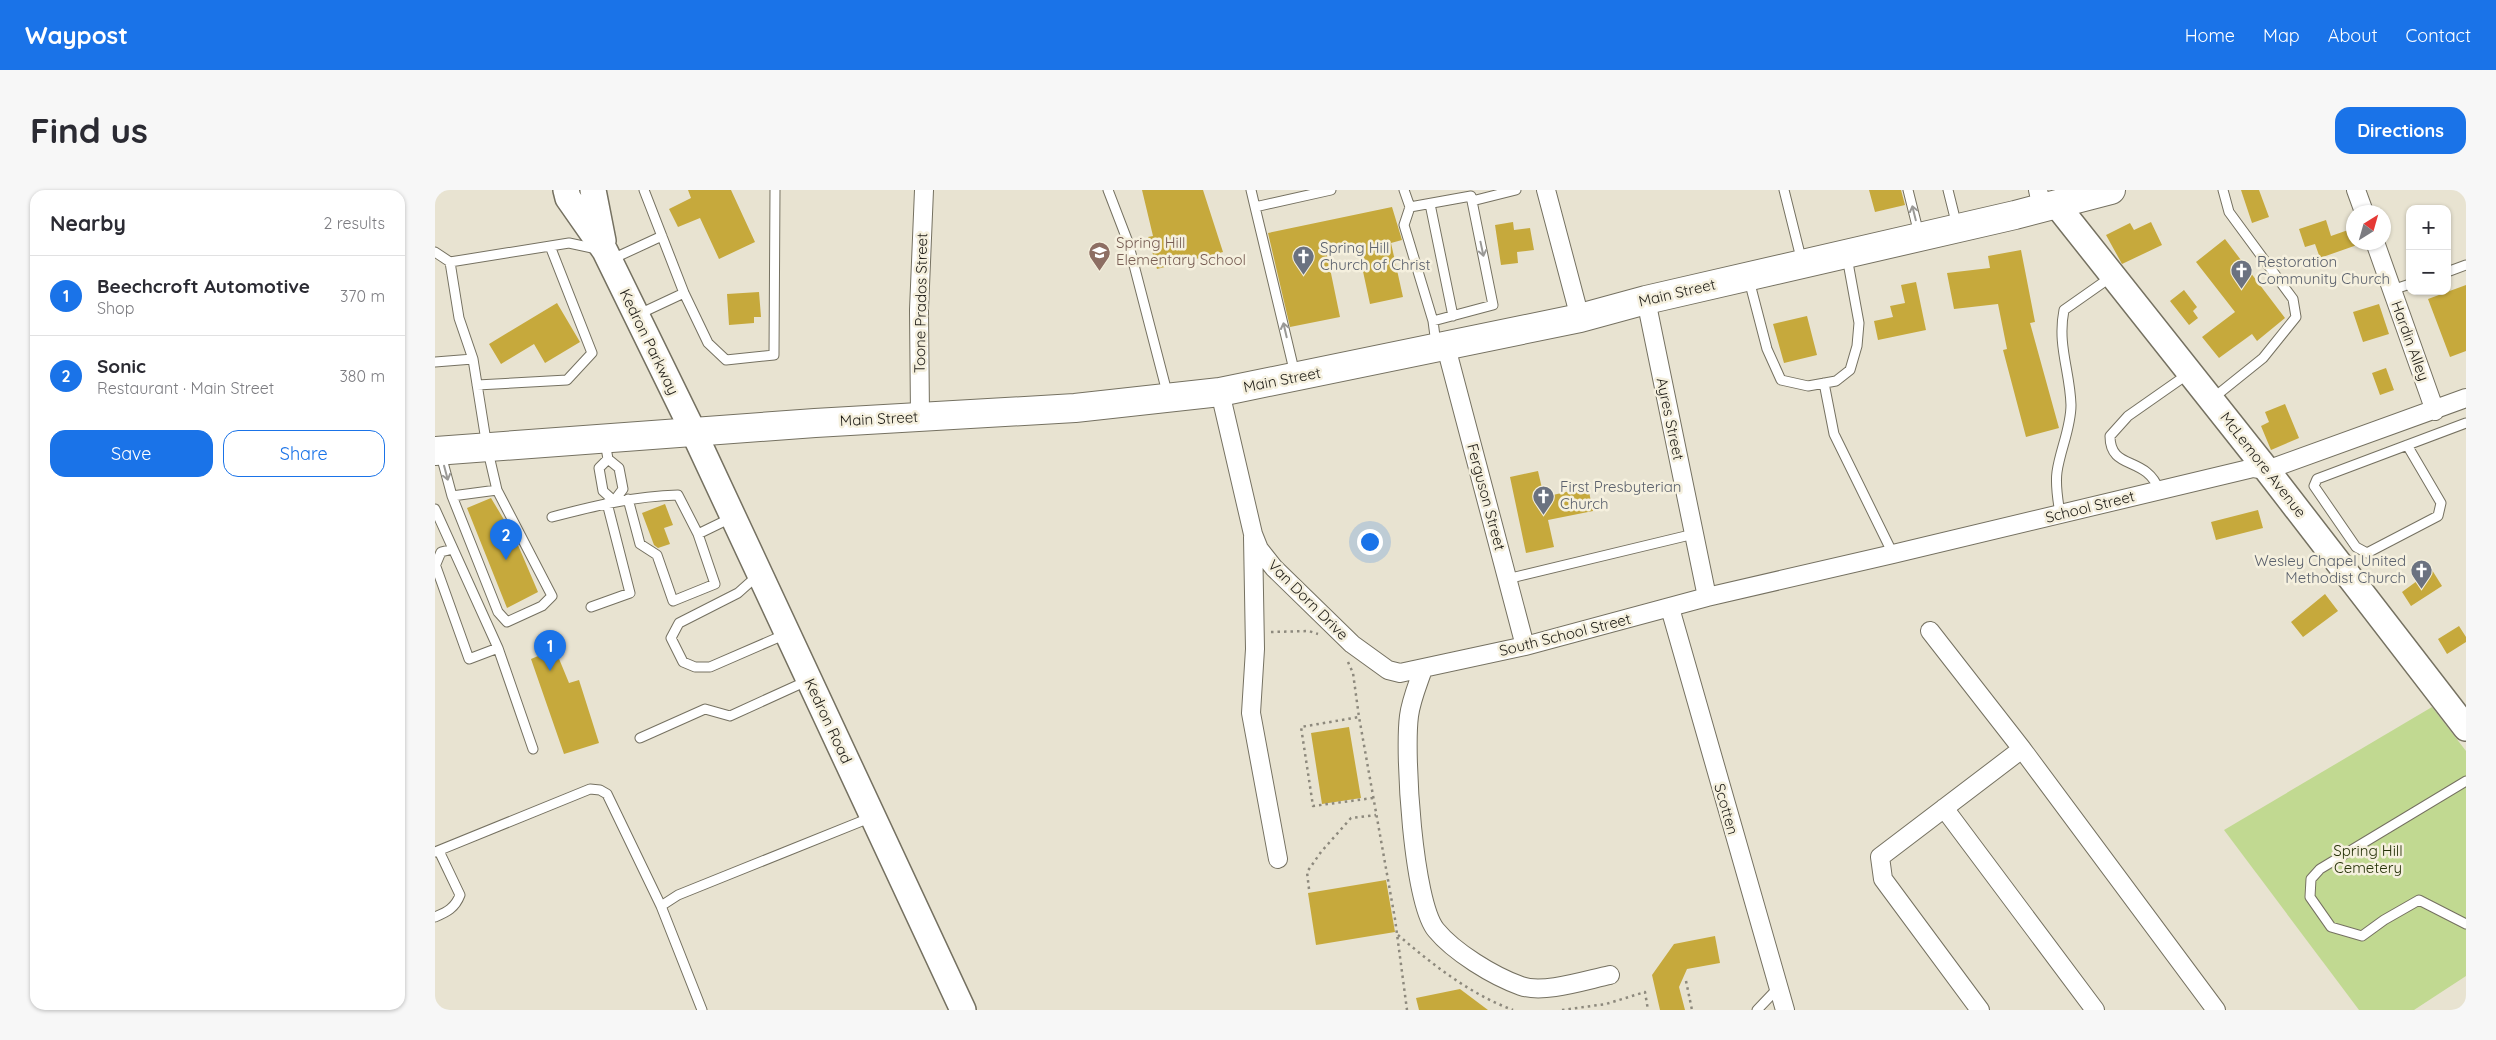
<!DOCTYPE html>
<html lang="en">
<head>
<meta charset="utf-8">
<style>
	body { margin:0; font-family:Quicksand,sans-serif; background:#f7f7f7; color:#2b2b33 }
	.controls { position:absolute; right:15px; top:15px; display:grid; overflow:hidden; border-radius:10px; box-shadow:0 1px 4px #0004 }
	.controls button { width:45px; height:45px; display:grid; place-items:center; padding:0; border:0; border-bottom:1px solid #e1e1e2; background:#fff; color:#2b2b33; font:25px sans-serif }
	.compass { position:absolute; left:1911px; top:15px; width:45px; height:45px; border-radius:50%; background:#fff; box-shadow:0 1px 4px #0004; rotate:37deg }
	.you { position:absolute; left:934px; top:351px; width:18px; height:18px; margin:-12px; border:4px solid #fff; border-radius:50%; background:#1a73e8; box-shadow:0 0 0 8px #1a73e833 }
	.badge { display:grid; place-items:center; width:32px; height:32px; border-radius:50%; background:#1a73e8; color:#fff; font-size:16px; font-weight:700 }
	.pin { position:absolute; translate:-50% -41px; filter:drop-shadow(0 1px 2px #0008) }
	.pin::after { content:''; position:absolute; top:26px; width:18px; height:15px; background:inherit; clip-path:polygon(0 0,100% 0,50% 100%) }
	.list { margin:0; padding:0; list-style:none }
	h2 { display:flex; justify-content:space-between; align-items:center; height:65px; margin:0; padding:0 20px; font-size:21px }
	h2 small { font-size:16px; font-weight:400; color:#7c7c81 }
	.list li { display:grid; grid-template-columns:32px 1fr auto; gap:15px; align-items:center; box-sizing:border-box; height:80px; padding:0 20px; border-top:1px solid #e1e1e2 }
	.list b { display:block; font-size:19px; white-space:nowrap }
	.list p { margin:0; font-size:16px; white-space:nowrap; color:#7c7c81 }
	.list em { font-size:16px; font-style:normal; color:#7c7c81 }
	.actions { display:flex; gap:10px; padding:15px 20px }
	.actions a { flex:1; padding:11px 0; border:1px solid #1a73e8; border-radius:15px; text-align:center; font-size:18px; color:#1a73e8 }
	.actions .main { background:#1a73e8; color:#fff }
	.map { position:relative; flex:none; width:2031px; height:820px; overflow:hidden; border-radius:15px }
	header { display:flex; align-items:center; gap:30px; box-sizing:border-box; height:70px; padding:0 25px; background:#1a73e8; color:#fff }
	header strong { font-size:24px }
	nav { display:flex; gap:28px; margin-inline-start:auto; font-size:18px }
	.intro { display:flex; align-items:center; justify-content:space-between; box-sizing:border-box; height:120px; padding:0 30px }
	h1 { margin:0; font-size:35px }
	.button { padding:12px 22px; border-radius:15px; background:#1a73e8; color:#fff; font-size:18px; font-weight:700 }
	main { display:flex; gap:30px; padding:0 30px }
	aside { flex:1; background:#fff; border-radius:15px; box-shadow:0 1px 4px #0004 }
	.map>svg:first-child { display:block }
	.green { fill:#c1d991 }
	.building { fill:#c6a93c }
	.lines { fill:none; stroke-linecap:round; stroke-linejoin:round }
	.lane-casing { stroke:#757161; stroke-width:11 }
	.street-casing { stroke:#757161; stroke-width:20 }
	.secondary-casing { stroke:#757161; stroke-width:28 }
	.primary-casing { stroke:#757161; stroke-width:30 }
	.path { stroke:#8d897d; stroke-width:2.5; stroke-dasharray:2.5 4; stroke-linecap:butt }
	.lane { stroke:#fff; stroke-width:9 }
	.street { stroke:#fff; stroke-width:18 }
	.secondary { stroke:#fff; stroke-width:25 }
	.primary { stroke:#fff; stroke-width:28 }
	.oneway { stroke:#9a9996 }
	.labels { text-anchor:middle; stroke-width:5; stroke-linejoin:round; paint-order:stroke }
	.education-label { font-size:15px; fill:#785e54; stroke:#f5f0de; text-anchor:start }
	.worship-label { font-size:15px; fill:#5b616d; stroke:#f5f0de; text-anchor:start }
	.street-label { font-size:15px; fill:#1e1c16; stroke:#f5f0de }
	.park-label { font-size:15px; fill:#263208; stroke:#f5f0de }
</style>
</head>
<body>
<header>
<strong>Waypost</strong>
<nav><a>Home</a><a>Map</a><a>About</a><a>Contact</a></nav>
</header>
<div class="intro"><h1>Find us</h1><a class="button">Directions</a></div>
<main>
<aside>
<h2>Nearby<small>2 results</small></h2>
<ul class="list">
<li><span class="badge">1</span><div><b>Beechcroft Automotive</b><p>Shop</p></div><em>370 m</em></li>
<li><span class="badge">2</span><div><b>Sonic</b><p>Restaurant · Main Street</p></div><em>380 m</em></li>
</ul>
<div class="actions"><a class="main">Save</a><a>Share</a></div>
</aside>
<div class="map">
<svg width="2031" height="820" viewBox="0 0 2031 820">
	<rect width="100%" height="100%" fill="#e8e3d1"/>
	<path class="green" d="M 1997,517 L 2031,561 L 2031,786 L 1979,820 L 1924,820 L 1789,640 Z"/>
	<path class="building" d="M 253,0 L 296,0 L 320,52 L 284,69 L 265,28 L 243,37 L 234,19 L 256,8 Z
		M 707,0 L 768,0 L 788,62 L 722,79 L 713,47 L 718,46 Z
		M 1434,0 L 1466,0 L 1470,15 L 1440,22 Z
		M 1806,0 L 1824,0 L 1834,27 L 1817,33 Z
		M 957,17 L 967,50 L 956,53 L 968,107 L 935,114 L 923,58 L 892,64 L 905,127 L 855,137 L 833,43 Z
		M 1891,30 L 1896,46 L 1916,39 L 1918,52 L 1922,55 L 1885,68 L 1880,54 L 1870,57 L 1864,39 Z
		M 1078,32 L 1079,40 L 1095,38 L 1099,60 L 1082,62 L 1083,73 L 1066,75 L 1060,35 Z
		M 1716,32 L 1727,55 L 1687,74 L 1671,45 L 1695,33 L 1699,40 Z
		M 1790,49 L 1850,128 L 1822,151 L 1817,144 L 1784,168 L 1767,147 L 1800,122 L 1761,72 Z
		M 1586,60 L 1600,132 L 1595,133 L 1624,238 L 1591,247 L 1568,160 L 1572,159 L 1563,114 L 1519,119 L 1512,83 L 1555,78 L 1553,66 Z
		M 1481,92 L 1491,140 L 1443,150 L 1439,131 L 1458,127 L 1455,116 L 1470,113 L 1466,95 Z
		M 2031,95 L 2031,161 L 2015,167 L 1993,109 Z
		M 1749,100 L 1762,117 L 1758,121 L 1763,128 L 1754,135 L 1735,111 Z
		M 324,102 L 326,127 L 319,127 L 319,133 L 294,135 L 292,104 Z
		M 122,113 L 145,152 L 110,173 L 99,154 L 66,174 L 54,154 Z
		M 1944,114 L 1954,144 L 1928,152 L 1918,122 Z
		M 1372,126 L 1382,165 L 1349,173 L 1338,134 Z
		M 1951,178 L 1959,200 L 1945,205 L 1937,183 Z
		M 1850,214 L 1864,248 L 1836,260 L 1826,236 L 1834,232 L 1830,222 Z
		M 1103,281 L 1109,307 L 1153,297 L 1158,321 L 1113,330 L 1119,357 L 1091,363 L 1075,287 Z
		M 56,308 L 80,348 L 103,402 L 72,418 L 32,318 Z
		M 230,314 L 238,335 L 229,338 L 235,354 L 223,358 L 219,355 L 207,323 Z
		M 1823,320 L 1828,338 L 1781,350 L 1776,332 Z
		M 1997,380 L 2007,396 L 1976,416 L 1967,402 Z
		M 1890,404 L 1903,421 L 1868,447 L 1856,432 Z
		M 2024,436 L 2031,447 L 2031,452 L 2012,464 L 2003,449 Z
		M 120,459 L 134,493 L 144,490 L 164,553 L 129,564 L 96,469 Z
		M 914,537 L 926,608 L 887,614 L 876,543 Z
		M 951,690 L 960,742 L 881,755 L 873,703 Z
		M 1280,746 L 1285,773 L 1252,779 L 1244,797 L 1250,820 L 1225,820 L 1217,785 L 1239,754 Z
		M 1025,799 L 1053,820 L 984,820 L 981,808 Z"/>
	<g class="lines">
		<defs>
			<path id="lane" d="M 209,0 L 249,103 L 273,153 L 291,170 L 339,165 L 340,0
				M 673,0 L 693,52 L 733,206
				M 816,0 L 820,17 L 896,0
				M 969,0 L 975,17 L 1036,6 L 1037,11 L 1058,115 L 998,131
				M 1349,0 L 1367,72
				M 1473,0 L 1484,44
				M 1513,0 L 1522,36
				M 1037,11 L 1081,0
				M 995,14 L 1018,126
				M 820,17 L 860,184
				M 975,17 L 969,35 L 998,131 L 1001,154
				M 0,62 L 15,72 L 134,53 L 162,59
				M 175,70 L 227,46
				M 15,72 L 24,128 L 38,169
				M 2012,82 L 2031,75
				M 1314,90 L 1332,159 L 1346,190 L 1373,196 L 1401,191 L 1415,180 L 1422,156 L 1424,133 L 1412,67
				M 1957,100 L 1975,94
				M 202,125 L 249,103
				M 0,172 L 38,169 L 52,257 L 62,300 L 117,406 L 107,416 L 72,432 L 63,422 L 17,306 L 6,265
				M 1389,193 L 1399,244 L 1458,364
				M 42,195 L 132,190 L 157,163 L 115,56
				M 1777,209 L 1828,168 L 1861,127 L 1858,109 L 1794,22 L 1788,0
				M 170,252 L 173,269 L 184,278 L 188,299 L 179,311 L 168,301 L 164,278 L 173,269
				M 1972,255 L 2006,313 L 2003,326 L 1932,363 L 1921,357 L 1879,296 L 1882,289 L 2031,233
				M 1724,300 C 1711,265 1675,281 1675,246 L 1693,226 L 1753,184
				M 17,306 L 62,300
				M 193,309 L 205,354 L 222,365 L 238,411 L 280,394 L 263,344
				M 0,319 L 63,458 L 98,559
				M 1625,324 C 1623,310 1620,296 1622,282 C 1625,260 1636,238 1636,215 C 1635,181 1622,155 1629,120 L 1676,87
				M 117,327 C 159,316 200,306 243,305 L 263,344 L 298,327
				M 0,374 L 34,469 L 63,458
				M 1,374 L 6,362 L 18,359
				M 322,386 L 303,403 L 244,433 L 236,448 L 248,472 L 260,477 L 275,477 L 351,444
				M 1072,389 L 1259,344
				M 156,417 L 195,403 L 172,313
				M 205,548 L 270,519 L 295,526 L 374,490
				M 2031,591 L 1885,679 L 1876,689 L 1875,707 L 1896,737 L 1927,746 L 1949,730 L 1984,710 L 2031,734
				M 0,662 L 155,599 L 165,600 L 172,604 L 226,716 L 243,705 L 437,627
				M 226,716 L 267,820
				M 0,727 C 12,722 20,718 25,705 L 4,661
				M 1322,820 L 1342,799"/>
			<path id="street" d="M 1111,0 L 1145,128
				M 1603,0 L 1607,18
				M 1921,0 L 1929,22
				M 1940,52 L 2000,221
				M 1211,110 L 1272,407
				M 1011,157 L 1090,456
				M 785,202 L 818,344 L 824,359 L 839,378 L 917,454 L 953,480 L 965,483 L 1090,456 L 1272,407 L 1458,364 L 1818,278 L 1832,280 L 2031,208
				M 485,226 L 484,120 L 489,0
				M 818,347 L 820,459 L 816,523 L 843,669
				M 1235,418 L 1350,820
				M 1495,441 L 1587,559 L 1781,820
				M 988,479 C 983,494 976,510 974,526 C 969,564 978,712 1001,740 C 1019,762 1058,786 1086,796 C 1109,804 1151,790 1175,785
				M 1509,618 L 1660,820
				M 1545,820 L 1448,689 L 1445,667 L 1587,559"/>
			<path id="secondary" d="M 131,0 L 133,8 L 170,61 L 259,243 L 528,820
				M 158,0 L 168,51
				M 1621,14 L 1832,280 L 2031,538"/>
			<path id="primary" d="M 0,261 L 380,233 L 640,218 L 785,202 L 1145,128 L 1211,110 L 1580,25 L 1676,0"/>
		</defs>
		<use href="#lane" class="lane-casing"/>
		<use href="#street" class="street-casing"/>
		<use href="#secondary" class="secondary-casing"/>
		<use href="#primary" class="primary-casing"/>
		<path class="path" d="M 836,442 L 874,441 L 883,444
			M 913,472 L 918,483 L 924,527
			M 938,608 L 878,616 L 866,537 L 924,527 L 960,729 L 972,820
			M 874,699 L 872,682 L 886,662 L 916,628 L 941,625
			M 963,745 C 998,775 1035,804 1078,820
			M 1251,791 L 1257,820
			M 1127,820 L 1171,814 L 1210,802 L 1213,820"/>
		<use href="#lane" class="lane"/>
		<use href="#street" class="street"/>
		<use href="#secondary" class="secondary"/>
		<use href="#primary" class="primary"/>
	</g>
	<defs><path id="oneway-shaft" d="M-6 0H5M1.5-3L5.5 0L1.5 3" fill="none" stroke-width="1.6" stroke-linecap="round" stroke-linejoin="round" transform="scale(1.25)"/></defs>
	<g class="oneway">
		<use href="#oneway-shaft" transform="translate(1479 23) rotate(-104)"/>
		<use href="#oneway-shaft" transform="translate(1047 59) rotate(78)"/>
		<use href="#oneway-shaft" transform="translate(850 140) rotate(-103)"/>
		<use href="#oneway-shaft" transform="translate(11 283) rotate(75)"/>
	</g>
	<defs>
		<symbol id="school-pin" viewBox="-11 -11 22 30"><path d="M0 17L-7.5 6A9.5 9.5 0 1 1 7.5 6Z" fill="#8d6e63" stroke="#f5f0de"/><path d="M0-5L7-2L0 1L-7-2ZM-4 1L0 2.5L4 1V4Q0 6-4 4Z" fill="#fff"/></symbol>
		<symbol id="church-pin" viewBox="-11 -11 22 30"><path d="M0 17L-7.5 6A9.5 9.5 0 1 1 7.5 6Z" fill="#6b7280" stroke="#f5f0de"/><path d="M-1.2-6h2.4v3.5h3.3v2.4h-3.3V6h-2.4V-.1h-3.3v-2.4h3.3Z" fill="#fff"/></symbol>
	</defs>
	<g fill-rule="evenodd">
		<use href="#school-pin" x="652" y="50" width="25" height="34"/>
		<use href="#church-pin" x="856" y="54" width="25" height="34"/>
		<use href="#church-pin" x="1794" y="68" width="25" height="34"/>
		<use href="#church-pin" x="1096" y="294" width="25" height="34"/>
		<use href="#church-pin" x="1974" y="368" width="25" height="34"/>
	</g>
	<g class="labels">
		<g class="education-label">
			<text x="681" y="58">Spring Hill<tspan x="681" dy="17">Elementary School</tspan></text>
		</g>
		<g class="worship-label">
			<text x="885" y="63">Spring Hill<tspan x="885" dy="17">Church of Christ</tspan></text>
			<text x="1822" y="77">Restoration<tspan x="1822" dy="17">Community Church</tspan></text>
			<text x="1125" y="302">First Presbyterian<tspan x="1125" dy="17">Church</tspan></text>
			<text x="1971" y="376" text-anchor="end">Wesley Chapel United<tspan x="1971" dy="17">Methodist Church</tspan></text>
		</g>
		<g class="street-label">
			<text transform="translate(1242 103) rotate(-13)" y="5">Main Street</text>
			<text transform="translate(486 113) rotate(-89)" y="5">Toone Prados Street</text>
			<text transform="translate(1975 151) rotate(70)" y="5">Hardin Alley</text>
			<text transform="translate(214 152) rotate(64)" y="5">Kedron Parkway</text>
			<text transform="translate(847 190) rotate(-11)" y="5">Main Street</text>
			<text transform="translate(444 229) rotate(-3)" y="5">Main Street</text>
			<text transform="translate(1235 229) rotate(78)" y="5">Ayres Street</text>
			<text transform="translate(1828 275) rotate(52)" y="5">McLemore Avenue</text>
			<text transform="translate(1051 307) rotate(75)" y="5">Ferguson Street</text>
			<text transform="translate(1655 317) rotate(-14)" y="5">School Street</text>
			<text transform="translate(873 410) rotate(45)" y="5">Van Dorn Drive</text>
			<text transform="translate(1130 445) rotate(-14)" y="5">South School Street</text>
			<text transform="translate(393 531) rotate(65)" y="5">Kedron Road</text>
			<text transform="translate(1291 619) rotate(74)" y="5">Scotten</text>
		</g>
		<g class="park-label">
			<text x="1933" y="666">Spring Hill<tspan x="1933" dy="17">Cemetery</tspan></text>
		</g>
	</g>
</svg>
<div class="controls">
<button>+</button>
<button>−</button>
</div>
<svg class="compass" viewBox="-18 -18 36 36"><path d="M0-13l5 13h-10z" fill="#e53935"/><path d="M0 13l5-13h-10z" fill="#7c7c81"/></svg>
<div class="you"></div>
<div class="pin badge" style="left:115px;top:481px">1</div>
<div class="pin badge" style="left:71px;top:370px">2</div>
</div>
</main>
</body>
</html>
